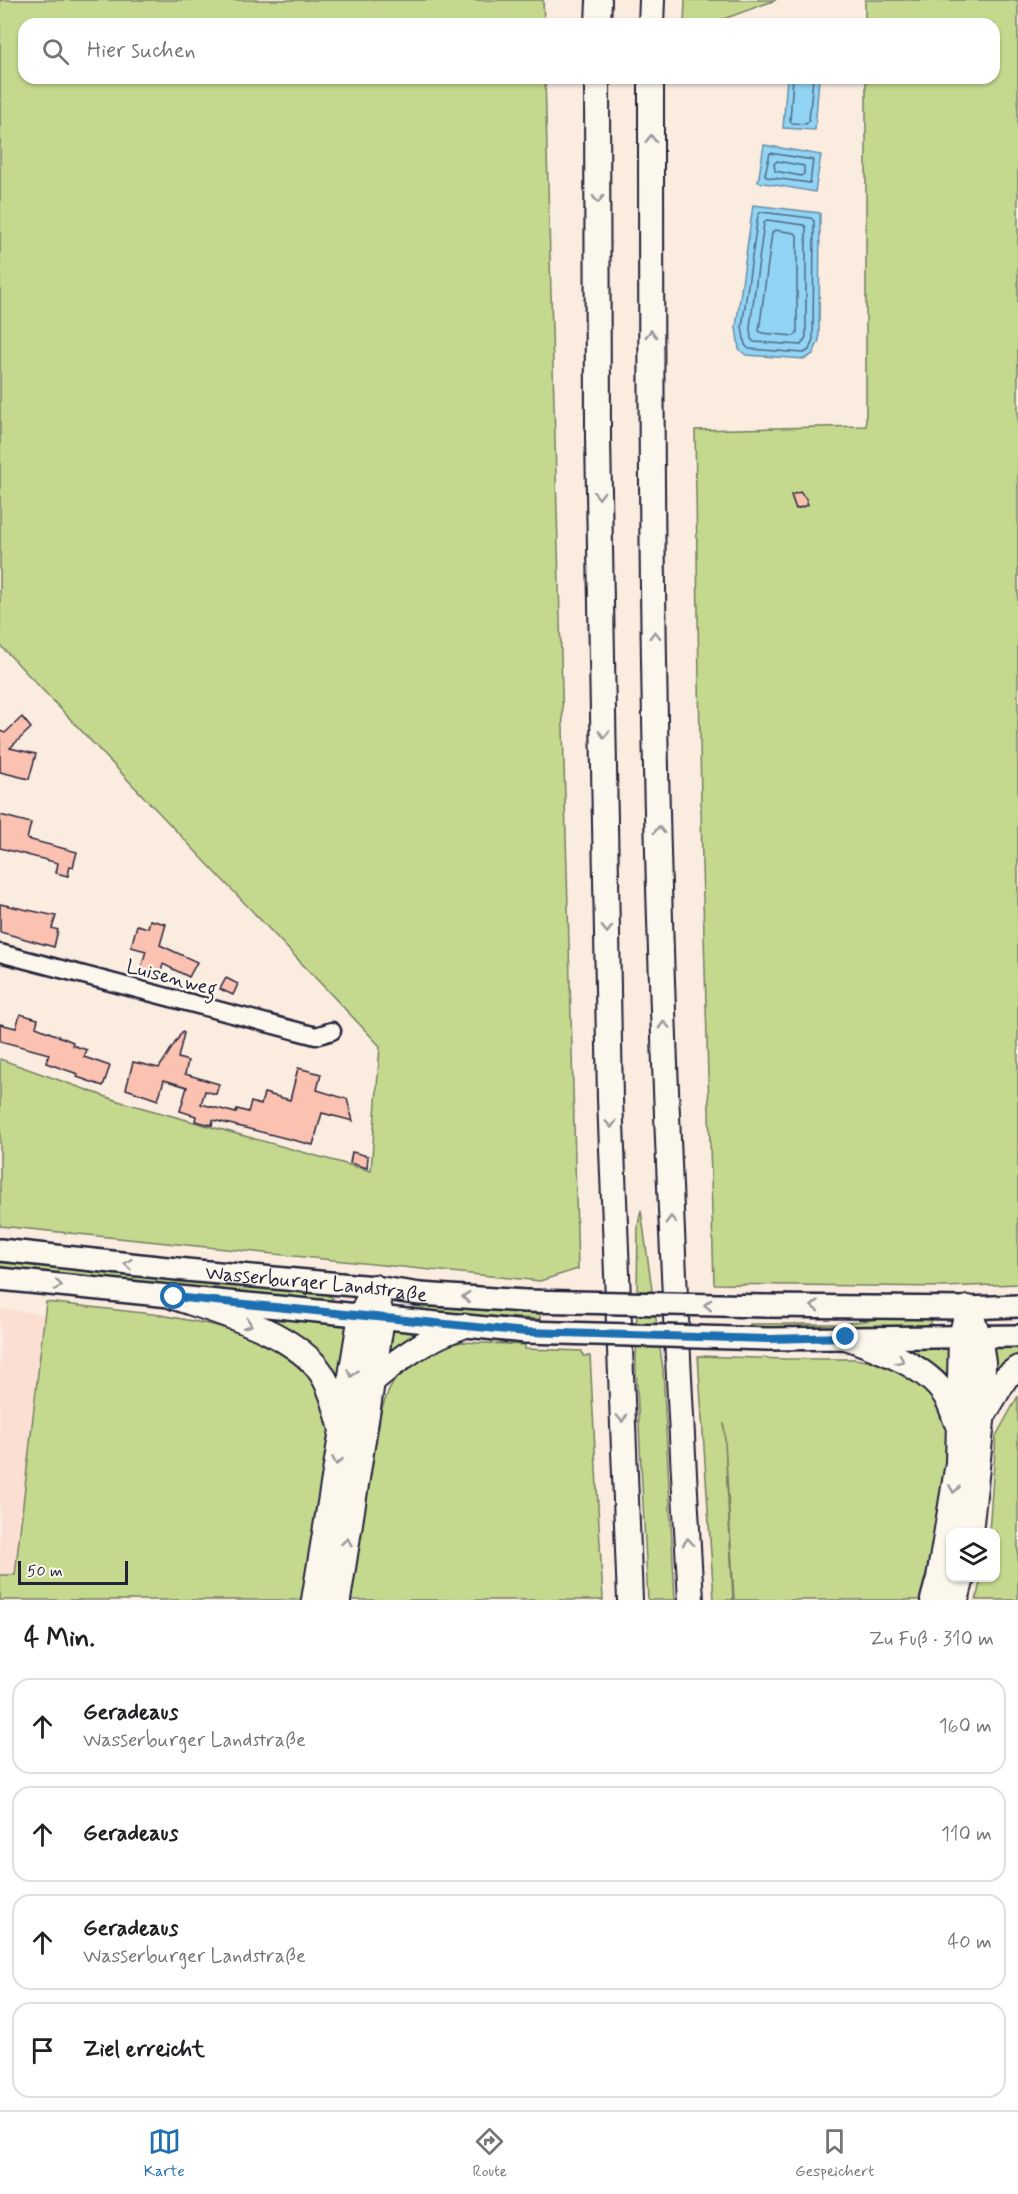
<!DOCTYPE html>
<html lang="de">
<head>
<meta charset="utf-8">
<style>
	body { margin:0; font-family:Mynerve,sans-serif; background:#f6f6f6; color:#202124 }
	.controls { position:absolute; right:18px; bottom:18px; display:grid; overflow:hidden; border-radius:12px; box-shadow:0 2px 4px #0004 }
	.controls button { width:54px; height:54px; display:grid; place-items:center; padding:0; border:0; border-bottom:2px solid #e0e0e0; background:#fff; color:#202124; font:30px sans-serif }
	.scale { position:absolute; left:18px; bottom:15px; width:110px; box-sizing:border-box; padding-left:6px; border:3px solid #22223b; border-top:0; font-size:16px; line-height:21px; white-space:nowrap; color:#22223b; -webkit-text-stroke:4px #fbf7ec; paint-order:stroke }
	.stop { position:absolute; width:18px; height:18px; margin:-14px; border:4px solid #1f6fb2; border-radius:50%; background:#fff }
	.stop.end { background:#1f6fb2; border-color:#fff; box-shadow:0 2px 6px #0008 }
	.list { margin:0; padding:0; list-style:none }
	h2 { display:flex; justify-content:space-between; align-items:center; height:78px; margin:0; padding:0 24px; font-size:26px }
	h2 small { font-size:20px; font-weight:400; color:#757577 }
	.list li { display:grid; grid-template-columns:39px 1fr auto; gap:18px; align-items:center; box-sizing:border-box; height:96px; margin:0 12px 12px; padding:0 12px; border:2px solid #e0e0e0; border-radius:18px }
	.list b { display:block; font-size:22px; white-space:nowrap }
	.list p { margin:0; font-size:20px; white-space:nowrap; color:#757577 }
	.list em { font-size:20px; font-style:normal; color:#757577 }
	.icon { flex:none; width:33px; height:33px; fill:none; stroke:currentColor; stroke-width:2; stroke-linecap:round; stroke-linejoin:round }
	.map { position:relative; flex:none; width:1018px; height:1600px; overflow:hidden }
	.search { position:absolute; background:#fff; box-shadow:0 2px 4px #0004; left:18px; right:18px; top:18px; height:66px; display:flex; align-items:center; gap:15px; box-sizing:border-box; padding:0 21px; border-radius:18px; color:#757577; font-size:22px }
	.sheet { height:510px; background:#fff }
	nav { display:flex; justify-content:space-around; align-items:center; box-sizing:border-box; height:84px; border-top:2px solid #e0e0e0; background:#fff; font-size:16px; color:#757577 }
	nav a { display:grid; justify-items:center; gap:3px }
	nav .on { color:#1f6fb2 }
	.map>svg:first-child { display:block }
	.built { fill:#fbdfd2 }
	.green { fill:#c5d98e; stroke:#747e64; stroke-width:1.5 }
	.water { fill:#92d4f3; stroke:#658da9; stroke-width:1.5 }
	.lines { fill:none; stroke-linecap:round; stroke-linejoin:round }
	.shore { stroke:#4f6985; stroke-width:1.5 }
	.building { fill:#fbc1b1; stroke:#22223b; stroke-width:1.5 }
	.minor-casing { stroke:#22223b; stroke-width:21 }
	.major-casing { stroke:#22223b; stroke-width:26 }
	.highway-casing { stroke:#22223b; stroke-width:28 }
	.minor { stroke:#fbf7ec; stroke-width:16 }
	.major { stroke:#fbf7ec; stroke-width:21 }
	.highway { stroke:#fbf7ec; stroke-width:24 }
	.major-bridge-casing { stroke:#22223b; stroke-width:26; stroke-linecap:butt }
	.major-bridge { stroke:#fbf7ec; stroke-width:21 }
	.oneway { stroke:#99979c }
	.route { stroke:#1f6fb2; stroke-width:8 }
	.labels { text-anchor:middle; stroke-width:5; stroke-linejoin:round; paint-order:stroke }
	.street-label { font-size:20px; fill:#22223b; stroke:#fbf7ec }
</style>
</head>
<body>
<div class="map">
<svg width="1018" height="1600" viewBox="0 0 1018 1600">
	<rect width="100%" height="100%" fill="#fbece0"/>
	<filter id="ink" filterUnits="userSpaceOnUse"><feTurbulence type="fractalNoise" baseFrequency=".0167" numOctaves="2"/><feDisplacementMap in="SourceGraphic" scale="12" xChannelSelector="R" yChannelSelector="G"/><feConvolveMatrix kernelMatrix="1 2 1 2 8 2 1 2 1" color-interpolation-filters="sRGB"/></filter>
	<g filter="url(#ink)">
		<path class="built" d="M 0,1309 L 44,1314 L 15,1576 L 0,1575 Z"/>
		<path class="green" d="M 0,0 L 543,0 L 544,24 L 24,24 L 24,78 L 545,78 L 578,1269 L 540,1281 L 0,1226 L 0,1059 L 118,1101 L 371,1171 L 380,1046 L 0,645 Z
			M 685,0 L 776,0 L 710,24 L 684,24 Z
			M 865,0 L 1018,0 L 1018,1284 L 944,1287 L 714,1284 L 702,865 L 695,430 L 866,426 L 866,78 L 994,78 L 994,24 L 865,24 Z
			M 641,1210 L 663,1370 L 675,1600 L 648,1600 L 636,1369 L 638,1225 Z
			M 0,1260 L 324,1294 L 333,1298 L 329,1302 L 317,1303 L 0,1269 Z
			M 46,1302 L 161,1315 L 213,1325 L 266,1340 L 293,1357 L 320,1387 L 332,1421 L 307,1600 L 0,1600 L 0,1575 L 15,1575 Z
			M 416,1306 L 540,1314 L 540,1319 L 415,1312 L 408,1309 Z
			M 256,1315 L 352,1324 L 342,1393 Z
			M 931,1318 L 931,1329 L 751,1328 L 750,1324 L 839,1324 L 879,1319 Z
			M 391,1327 L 433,1330 L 385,1359 Z
			M 462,1342 L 525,1345 L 525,1349 L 582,1351 L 583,1356 L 590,1356 L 603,1600 L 346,1600 C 352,1564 359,1527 365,1491 C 371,1458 377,1402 398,1376 C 412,1357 439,1346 462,1342 Z
			M 992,1346 L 1018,1346 L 1018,1356 L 1012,1359 L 992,1386 Z
			M 908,1347 L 948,1348 L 948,1376 L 926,1359 L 908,1352 Z
			M 698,1356 L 786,1359 L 855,1359 L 889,1365 L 930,1386 L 948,1424 L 946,1468 L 941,1517 L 919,1600 L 734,1600 L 724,1423 L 733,1600 L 714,1600 Z
			M 1018,1396 L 1018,1600 L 976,1600 L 981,1578 L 996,1578 L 996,1532 L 989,1532 L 996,1436 Z"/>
		<path class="water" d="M 787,78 L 819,78 L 815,130 L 783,128 Z
			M 764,145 L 821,155 L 815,192 L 758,182 Z
			M 753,205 L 820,213 L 819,340 L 813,354 L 805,359 L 746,355 L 739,349 L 736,327 Z"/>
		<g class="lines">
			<path class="shore" d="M 793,78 L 790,121 L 792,123 L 806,124 L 809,121 L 813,78
				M 770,153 L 813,160 L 810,183 L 766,177 L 765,174 Z
				M 777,161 L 804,166 L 804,174 L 801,176 L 775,171 L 774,164 Z
				M 761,212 L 811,218 L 814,221 L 813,339 L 809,350 L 804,353 L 749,349 L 745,345 L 742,327 L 758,215 Z
				M 767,220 L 804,225 L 806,227 L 806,337 L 801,345 L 754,342 L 751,339 L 750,327 L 764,223 Z
				M 775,230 L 795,233 L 797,235 L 797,333 L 794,336 L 762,333 L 759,331 L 772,233 Z"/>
		</g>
		<path class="building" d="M 800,492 L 806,499 L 808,505 L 796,509 L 791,495 Z
			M 22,717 L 31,728 L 10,748 L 36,754 L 29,779 L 0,772 L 0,731 L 5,733 Z
			M 0,815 L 31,823 L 27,839 L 77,852 L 73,867 L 70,866 L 68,876 L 56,873 L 58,863 L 0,848 Z
			M 0,904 L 56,916 L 52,928 L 58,930 L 54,947 L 0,932 Z
			M 150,920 L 166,924 L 160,945 L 197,962 L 189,977 L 163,964 L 160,976 L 140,971 L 146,951 L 131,947 L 137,925 L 148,928 Z
			M 226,978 L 238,984 L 233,995 L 220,989 Z
			M 20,1014 L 38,1019 L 36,1027 L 73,1042 L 72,1045 L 87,1050 L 84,1057 L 110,1066 L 103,1086 L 77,1077 L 78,1074 L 46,1063 L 49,1054 L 0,1041 L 0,1024 L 16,1028 Z
			M 182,1032 L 184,1033 L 178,1058 L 188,1061 L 185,1074 L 219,1084 L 216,1094 L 205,1091 L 201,1104 L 236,1113 L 237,1109 L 248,1112 L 251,1102 L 261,1105 L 264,1093 L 290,1100 L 298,1068 L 321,1074 L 317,1090 L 347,1099 L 353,1121 L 322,1113 L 313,1145 L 213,1120 L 212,1125 L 195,1121 L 196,1116 L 180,1111 L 187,1087 L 164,1080 L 158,1100 L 126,1089 L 133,1062 L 159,1068 Z
			M 352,1152 L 368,1156 L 367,1168 L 350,1163 Z"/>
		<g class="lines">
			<defs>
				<path id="minor" d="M 0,953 L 316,1036 L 332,1031"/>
				<g id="major">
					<path id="s1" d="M 0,1250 L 186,1270 L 374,1287 L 420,1294 L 525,1301"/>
					<path d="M 0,1279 L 526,1332"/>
					<path d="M 766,1306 L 968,1308 L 1018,1306"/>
					<path d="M 768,1339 L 1018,1336"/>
				</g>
				<path id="highway" d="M 598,24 L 599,0
					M 651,24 L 652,0
					M 597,78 L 598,437 L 610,1099 L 630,1600
					M 651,78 C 651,358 651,639 660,920 C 667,1147 678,1373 691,1600
					M 174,1297 C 220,1313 284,1329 317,1367 C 330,1383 336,1407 341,1426
					M 968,1308 L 979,1337 L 983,1362 L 982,1421 L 970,1532
					M 846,1337 C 878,1349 925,1365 945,1395 C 950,1402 953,1412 956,1421
					M 371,1382 C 400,1358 427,1338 463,1326
					M 983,1416 L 1006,1377 L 1018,1368
					M 314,1600 L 361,1315 L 374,1287
					M 338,1600 L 382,1318 L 374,1287
					M 933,1600 L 939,1578 L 958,1463 L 961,1337 L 968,1308
					M 956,1600 L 962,1578"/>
			</defs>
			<use href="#minor" class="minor-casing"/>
			<use href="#major" class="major-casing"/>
			<use href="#highway" class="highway-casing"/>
			<use href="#minor" class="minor"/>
			<use href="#major" class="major"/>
			<use href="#highway" class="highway"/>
			<defs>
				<path id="major-bridge" d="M 525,1301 L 766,1306
					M 526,1332 L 768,1339"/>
			</defs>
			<use href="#major-bridge" class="major-bridge-casing"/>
			<use href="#major-bridge" class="major-bridge"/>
		</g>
		<defs><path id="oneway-chevron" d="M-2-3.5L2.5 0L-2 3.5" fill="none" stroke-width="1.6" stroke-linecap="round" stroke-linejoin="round" transform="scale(1.5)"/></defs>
		<g class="oneway">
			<use href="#oneway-chevron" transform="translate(651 139) rotate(-90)"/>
			<use href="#oneway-chevron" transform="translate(598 199) rotate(90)"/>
			<use href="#oneway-chevron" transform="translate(651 334) rotate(-90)"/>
			<use href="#oneway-chevron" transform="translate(599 495) rotate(89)"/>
			<use href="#oneway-chevron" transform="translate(655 635) rotate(-91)"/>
			<use href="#oneway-chevron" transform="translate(604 734) rotate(89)"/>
			<use href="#oneway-chevron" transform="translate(659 830) rotate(-91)"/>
			<use href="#oneway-chevron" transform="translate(607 929) rotate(89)"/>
			<use href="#oneway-chevron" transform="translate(664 1025) rotate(-92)"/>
			<use href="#oneway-chevron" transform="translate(611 1124) rotate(88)"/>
			<use href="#oneway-chevron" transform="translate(671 1220) rotate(-92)"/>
			<use href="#oneway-chevron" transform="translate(128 1264) rotate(-174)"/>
			<use href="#oneway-chevron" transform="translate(58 1285) rotate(6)"/>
			<use href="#oneway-chevron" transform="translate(466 1297) rotate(-176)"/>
			<use href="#oneway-chevron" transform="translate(708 1305) rotate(-179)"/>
			<use href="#oneway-chevron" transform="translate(815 1306) rotate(-180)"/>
			<use href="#oneway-chevron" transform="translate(248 1324) rotate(22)"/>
			<use href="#oneway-chevron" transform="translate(900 1360) rotate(29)"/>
			<use href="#oneway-chevron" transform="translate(352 1373) rotate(99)"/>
			<use href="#oneway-chevron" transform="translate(622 1418) rotate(87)"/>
			<use href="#oneway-chevron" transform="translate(337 1461) rotate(100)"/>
			<use href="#oneway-chevron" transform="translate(954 1489) rotate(99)"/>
			<use href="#oneway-chevron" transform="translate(347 1542) rotate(-80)"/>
			<use href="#oneway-chevron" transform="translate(688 1542) rotate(-93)"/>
		</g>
	</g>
	<g class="lines" filter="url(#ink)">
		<path class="route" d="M 174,1297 L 526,1332 L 768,1339 L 846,1337"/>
	</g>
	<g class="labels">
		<g class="street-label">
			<text transform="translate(172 977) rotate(15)" y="7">Luisenweg</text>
			<text dy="7" stroke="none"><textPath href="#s1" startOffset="318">Wasserburger Landstraße</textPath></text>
		</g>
	</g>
</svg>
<div class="controls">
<button><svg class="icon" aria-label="layers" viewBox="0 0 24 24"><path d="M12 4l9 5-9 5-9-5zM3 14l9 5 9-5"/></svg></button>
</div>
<div class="scale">50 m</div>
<div class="stop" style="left:174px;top:1297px"></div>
<div class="stop end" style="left:846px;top:1337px"></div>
<div class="search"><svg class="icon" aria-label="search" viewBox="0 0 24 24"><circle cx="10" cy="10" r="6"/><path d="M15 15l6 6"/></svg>Hier suchen</div>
</div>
<section class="sheet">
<h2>4 Min.<small>Zu Fuß · 310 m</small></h2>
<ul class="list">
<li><svg class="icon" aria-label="ahead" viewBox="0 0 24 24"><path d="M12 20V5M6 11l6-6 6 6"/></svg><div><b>Geradeaus</b><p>Wasserburger Landstraße</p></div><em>160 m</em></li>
<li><svg class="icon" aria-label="ahead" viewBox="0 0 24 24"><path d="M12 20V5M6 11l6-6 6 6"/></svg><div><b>Geradeaus</b></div><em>110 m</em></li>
<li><svg class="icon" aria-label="ahead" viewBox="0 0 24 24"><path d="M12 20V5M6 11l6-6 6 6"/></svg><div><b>Geradeaus</b><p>Wasserburger Landstraße</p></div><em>40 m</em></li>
<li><svg class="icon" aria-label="arrive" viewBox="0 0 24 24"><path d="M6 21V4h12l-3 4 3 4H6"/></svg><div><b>Ziel erreicht</b></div></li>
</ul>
</section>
<nav>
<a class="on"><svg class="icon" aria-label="map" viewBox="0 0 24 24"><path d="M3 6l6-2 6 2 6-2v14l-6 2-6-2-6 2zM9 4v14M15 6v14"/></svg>Karte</a>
<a><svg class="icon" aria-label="directions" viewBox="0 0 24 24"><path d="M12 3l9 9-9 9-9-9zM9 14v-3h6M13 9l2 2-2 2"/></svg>Route</a>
<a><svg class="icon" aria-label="saved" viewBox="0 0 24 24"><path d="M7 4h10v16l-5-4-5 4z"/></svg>Gespeichert</a>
</nav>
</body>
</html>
